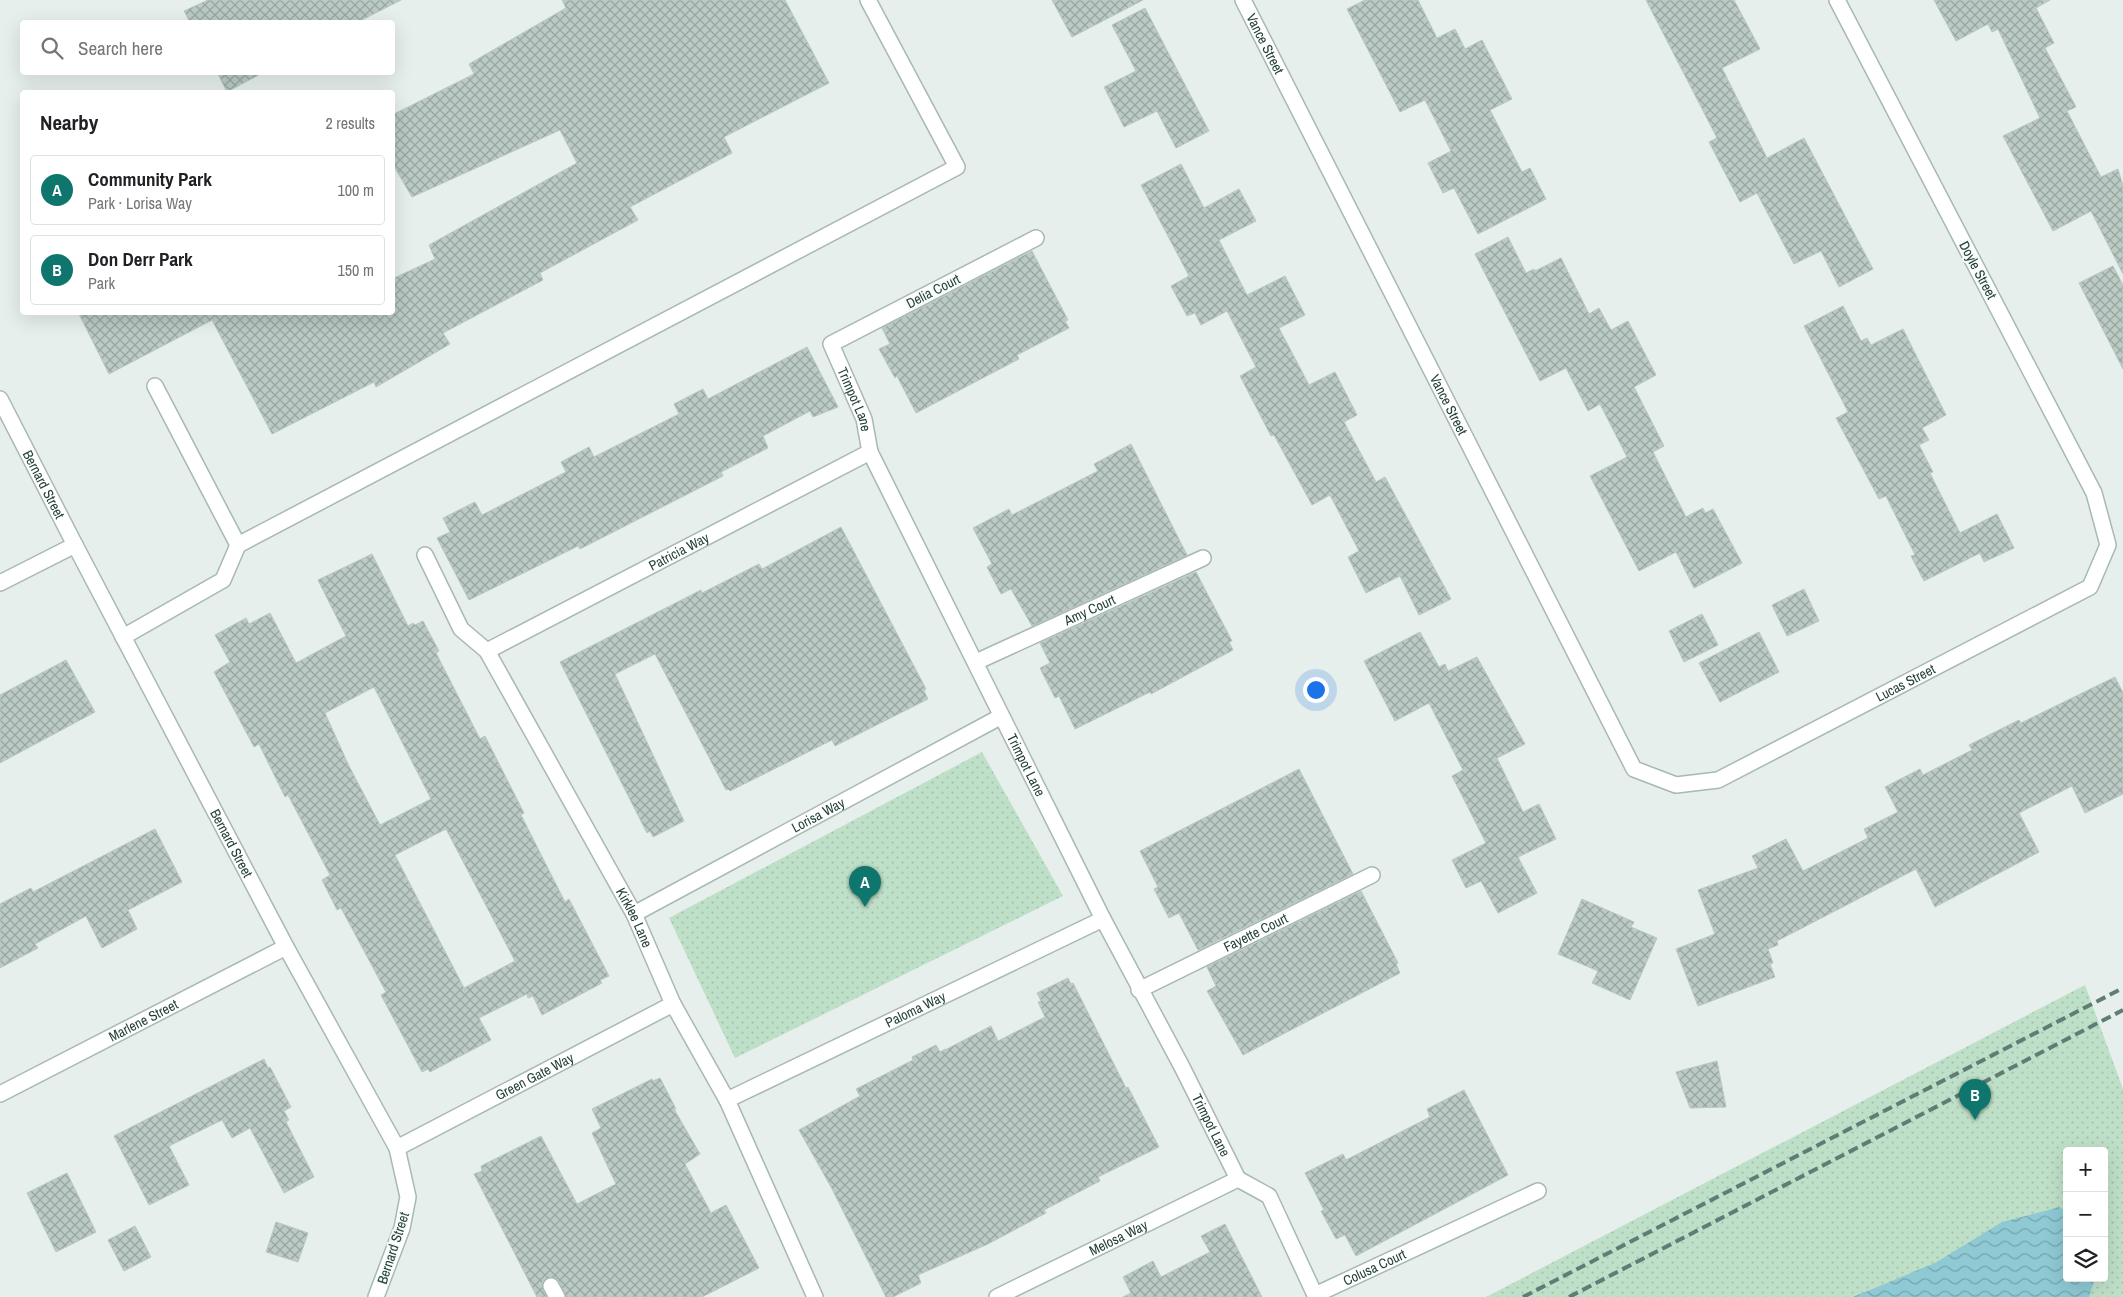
<!DOCTYPE html>
<html lang="en">
<head>
<meta charset="utf-8">
<style>
	body { margin:0; font-family:"Archivo Narrow",sans-serif; background:#f2f2f2; color:#202124 }
	.controls { position:absolute; right:15px; bottom:15px; display:grid; overflow:hidden; border-radius:5px; box-shadow:0 5px 20px #0002 }
	.controls button { width:45px; height:45px; display:grid; place-items:center; padding:0; border:0; border-bottom:1px solid #e0e0e0; background:#fff; color:#202124; font:25px sans-serif }
	.you { position:absolute; left:1315px; top:689px; width:18px; height:18px; margin:-12px; border:4px solid #fff; border-radius:50%; background:#1a73e8; box-shadow:0 0 0 8px #1a73e833 }
	.badge { display:grid; place-items:center; width:32px; height:32px; border-radius:50%; background:#0f766e; color:#fff; font-size:16px; font-weight:700 }
	.pin { position:absolute; translate:-50% -41px; filter:drop-shadow(0 1px 2px #0008) }
	.pin::after { content:''; position:absolute; top:26px; width:18px; height:15px; background:inherit; clip-path:polygon(0 0,100% 0,50% 100%) }
	.list { margin:0; padding:0; list-style:none }
	h2 { display:flex; justify-content:space-between; align-items:center; height:65px; margin:0; padding:0 20px; font-size:21px }
	h2 small { font-size:16px; font-weight:400; color:#757577 }
	.list li { display:grid; grid-template-columns:32px 1fr auto; gap:15px; align-items:center; box-sizing:border-box; height:70px; margin:0 10px 10px; padding:0 10px; border:1px solid #e0e0e0; border-radius:5px }
	.list b { display:block; font-size:19px; white-space:nowrap }
	.list p { margin:0; font-size:16px; white-space:nowrap; color:#757577 }
	.list em { font-size:16px; font-style:normal; color:#757577 }
	.icon { flex:none; width:28px; height:28px; fill:none; stroke:currentColor; stroke-width:2; stroke-linecap:round; stroke-linejoin:round }
	.map { position:relative; flex:none; width:2123px; height:1297px; overflow:hidden }
	.search { position:absolute; background:#fff; box-shadow:0 5px 20px #0002; left:20px; top:20px; width:375px; height:55px; display:flex; align-items:center; gap:12px; box-sizing:border-box; padding:0 18px; border-radius:5px; color:#757577; font-size:19px }
	.panel { position:absolute; background:#fff; box-shadow:0 5px 20px #0002; left:20px; top:90px; width:375px; height:225px; border-radius:5px }
	.map>svg:first-child { display:block }
	.park { fill:url(#park-dots); fill-rule:evenodd }
	.water { fill:url(#water-waves) }
	.building { fill:url(#building-cross-hatch); stroke:#b8c9c2; fill-rule:evenodd }
	.lines { fill:none; stroke-linecap:round; stroke-linejoin:round }
	.service-casing { stroke:#a8b8b2; stroke-width:18 }
	.minor-casing { stroke:#a8b8b2; stroke-width:18 }
	.service { stroke:#fff; stroke-width:15 }
	.minor { stroke:#fff; stroke-width:15 }
	.rail { stroke:#5f7d75; stroke-width:4; stroke-dasharray:10 5; stroke-linecap:butt }
	.labels { text-anchor:middle; stroke-width:4; stroke-linejoin:round; paint-order:stroke }
	.street-label { font-size:14px; fill:#24423a; stroke:#f7fbf9 }
</style>
</head>
<body>
<div class="map">
<svg width="2123" height="1297" viewBox="0 0 2123 1297">
	<defs>
		<pattern id="park-dots" width="8" height="8" patternUnits="userSpaceOnUse" patternTransform="scale(1.25)"><rect width="8" height="8" fill="#bfe0c8"/><path d="M2 2h.1M6 6h.1" fill="none" stroke="#a4c1ad" stroke-width="1.8" stroke-linecap="round"/></pattern>
		<pattern id="water-waves" width="16" height="10" patternUnits="userSpaceOnUse" patternTransform="scale(1.25)"><rect width="16" height="10" fill="#8ec9d4"/><path d="M0 5q4-4 8 0t8 0" fill="none" stroke="#74a5ad"/></pattern>
		<pattern id="building-cross-hatch" width="8" height="8" patternUnits="userSpaceOnUse" patternTransform="scale(1.25)"><rect width="8" height="8" fill="#bbcac4"/><path d="M0 0l8 8M0 8l8-8" fill="none" stroke="#98a6a0"/></pattern>
	</defs>
	<rect width="100%" height="100%" fill="#e6efeb"/>
	<path class="park" d="M 982,752 L 1063,896 L 735,1058 L 669,918 Z
		M 2085,985 L 2123,1089 L 2123,1297 L 1486,1297 ZM 2067,1151 L 2104,1151 L 2104,1278 L 2067,1278 Z"/>
	<path class="water" d="M 2060,1207 L 2067,1213 L 2067,1278 L 2095,1278 L 2089,1297 L 1853,1297 L 1935,1263 L 2002,1222 Z"/>
	<path class="building" d="M 208,0 L 401,0 L 358,22 L 190,22 L 184,11 Z
		M 562,0 L 785,0 L 829,83 L 724,137 L 732,153 L 630,207 L 638,220 L 540,273 L 543,280 L 443,333 L 450,344 L 376,387 L 374,382 L 272,434 L 212,320 L 109,374 L 78,312 L 392,312 L 392,279 L 435,259 L 429,245 L 577,163 L 560,130 L 412,197 L 392,163 L 392,115 L 474,74 L 469,64 L 566,8 Z
		M 1052,0 L 1143,0 L 1072,37 Z
		M 1365,0 L 1418,0 L 1437,38 L 1455,29 L 1465,49 L 1482,40 L 1512,99 L 1490,110 L 1522,172 L 1530,168 L 1546,199 L 1478,234 L 1454,188 L 1443,193 L 1428,163 L 1451,151 L 1425,100 L 1400,112 L 1347,9 Z
		M 1646,0 L 1734,0 L 1760,49 L 1722,68 L 1767,158 L 1804,138 L 1873,269 L 1839,287 L 1821,251 L 1794,264 L 1757,193 L 1740,202 L 1709,142 L 1717,138 Z
		M 1934,0 L 2050,0 L 2036,8 L 2054,43 L 2045,48 L 2076,107 L 2067,111 L 2101,177 L 2118,169 L 2123,186 L 2123,274 L 2091,211 L 2053,231 L 2003,136 L 2040,118 L 1998,29 L 1992,32 L 1988,24 L 1956,41 Z
		M 1145,8 L 1209,131 L 1176,148 L 1157,111 L 1124,127 L 1104,87 L 1136,71 L 1112,25 Z
		M 217,72 L 264,72 L 227,92 Z
		M 1181,164 L 1204,208 L 1239,189 L 1256,221 L 1219,240 L 1247,295 L 1285,276 L 1305,315 L 1279,328 L 1309,385 L 1335,372 L 1357,415 L 1344,422 L 1376,482 L 1385,477 L 1451,599 L 1419,615 L 1400,576 L 1366,593 L 1348,557 L 1359,551 L 1330,495 L 1312,505 L 1274,435 L 1271,436 L 1240,376 L 1256,367 L 1227,311 L 1201,325 L 1195,313 L 1187,316 L 1171,286 L 1189,276 L 1141,185 Z
		M 1508,237 L 1526,273 L 1534,269 L 1535,271 L 1561,258 L 1589,314 L 1599,308 L 1611,330 L 1628,321 L 1656,375 L 1634,387 L 1664,446 L 1653,452 L 1686,517 L 1703,508 L 1705,513 L 1713,509 L 1742,563 L 1694,588 L 1676,552 L 1639,571 L 1590,476 L 1627,457 L 1600,404 L 1588,411 L 1566,368 L 1540,381 L 1475,254 Z
		M 1032,251 L 1068,320 L 1065,321 L 1069,328 L 1017,355 L 1019,359 L 916,413 L 897,376 L 895,378 L 879,349 L 890,344 L 882,328 Z
		M 2113,266 L 2123,285 L 2123,369 L 2079,283 Z
		M 1843,306 L 1861,341 L 1867,338 L 1871,345 L 1903,329 L 1946,415 L 1922,428 L 1929,440 L 1919,445 L 1933,472 L 1930,473 L 1960,533 L 1997,514 L 2014,548 L 1984,562 L 1980,553 L 1924,581 L 1911,556 L 1915,555 L 1886,496 L 1879,499 L 1836,418 L 1848,412 L 1804,326 Z
		M 807,347 L 838,407 L 813,417 L 810,411 L 763,436 L 768,448 L 721,472 L 723,476 L 580,549 L 578,546 L 469,600 L 437,538 L 450,532 L 443,518 L 475,502 L 482,515 L 566,472 L 561,462 L 589,447 L 594,457 L 679,414 L 674,404 L 703,389 L 708,399 Z
		M 1131,444 L 1187,555 L 1032,626 L 1011,589 L 1001,594 L 987,567 L 992,564 L 973,528 L 1009,509 L 1012,515 L 1098,471 L 1094,464 Z
		M 841,527 L 926,689 L 924,691 L 928,699 L 835,746 L 832,740 L 730,791 L 728,789 L 726,790 L 655,654 L 615,674 L 684,821 L 653,837 L 650,831 L 647,833 L 560,662 L 701,590 L 702,593 L 759,564 L 762,569 Z
		M 372,554 L 408,626 L 413,623 L 415,625 L 423,621 L 439,651 L 436,653 L 480,739 L 485,736 L 524,813 L 521,815 L 565,902 L 569,899 L 609,976 L 600,980 L 602,983 L 542,1015 L 533,996 L 528,998 L 527,994 L 479,1018 L 491,1040 L 430,1072 L 428,1069 L 422,1072 L 381,995 L 386,992 L 341,908 L 337,910 L 322,880 L 330,875 L 288,795 L 285,797 L 259,744 L 254,747 L 214,672 L 230,662 L 215,635 L 246,618 L 249,624 L 270,613 L 296,663 L 346,636 L 318,580 ZM 374,687 L 431,799 L 380,825 L 349,766 L 325,713 ZM 446,829 L 515,961 L 464,988 L 395,855 Z
		M 1196,572 L 1232,641 L 1229,642 L 1233,650 L 1151,694 L 1150,692 L 1075,729 L 1059,696 L 1055,698 L 1040,668 L 1050,663 L 1040,643 Z
		M 1804,589 L 1819,621 L 1787,636 L 1772,605 Z
		M 1702,614 L 1718,645 L 1684,662 L 1669,631 Z
		M 1420,632 L 1439,667 L 1445,664 L 1448,671 L 1477,657 L 1525,744 L 1497,758 L 1523,812 L 1539,804 L 1556,839 L 1518,857 L 1537,893 L 1498,913 L 1481,881 L 1466,888 L 1452,860 L 1486,843 L 1452,776 L 1463,770 L 1429,703 L 1395,721 L 1364,661 Z
		M 1759,632 L 1779,672 L 1720,702 L 1699,663 Z
		M 66,660 L 95,712 L 0,763 L 0,695 Z
		M 2115,677 L 2123,693 L 2123,794 L 2085,813 L 2072,786 L 2019,813 L 2039,852 L 1935,907 L 1916,869 L 1777,941 L 1778,945 L 1768,949 L 1773,963 L 1770,964 L 1775,977 L 1698,1006 L 1676,949 L 1715,934 L 1698,890 L 1758,868 L 1752,856 L 1786,839 L 1803,871 L 1868,838 L 1864,829 L 1898,812 L 1885,787 L 1920,769 L 1923,775 L 1972,750 L 1969,745 L 2019,720 L 2021,723 Z
		M 1299,769 L 1353,874 L 1198,950 L 1179,913 L 1169,918 L 1154,889 L 1158,887 L 1140,851 Z
		M 155,829 L 182,882 L 128,910 L 137,929 L 102,948 L 86,916 L 35,944 L 38,948 L 0,968 L 0,904 L 31,888 L 33,892 Z
		M 1361,891 L 1398,963 L 1396,964 L 1400,973 L 1243,1055 L 1207,991 L 1216,986 L 1207,967 Z
		M 1582,899 L 1634,922 L 1631,927 L 1657,938 L 1630,1000 L 1592,983 L 1598,971 L 1558,954 Z
		M 1068,978 L 1071,984 L 1073,983 L 1126,1088 L 1128,1087 L 1159,1147 L 1098,1177 L 1100,1181 L 1044,1210 L 1046,1213 L 988,1244 L 918,1275 L 921,1283 L 893,1297 L 886,1297 L 831,1187 L 799,1130 L 860,1096 L 856,1089 L 913,1060 L 912,1057 L 936,1045 L 940,1052 L 945,1049 L 945,1050 L 991,1026 L 998,1041 L 1045,1017 L 1038,1002 L 1041,1001 L 1037,993 Z
		M 264,1059 L 268,1068 L 270,1067 L 291,1107 L 284,1111 L 289,1120 L 286,1122 L 314,1177 L 284,1193 L 250,1128 L 232,1138 L 222,1120 L 169,1146 L 189,1185 L 149,1205 L 114,1136 Z
		M 1717,1061 L 1726,1107 L 1690,1108 L 1676,1072 Z
		M 660,1078 L 676,1109 L 674,1109 L 700,1154 L 685,1164 L 711,1213 L 726,1205 L 759,1268 L 702,1297 L 566,1297 L 559,1281 L 551,1277 L 543,1281 L 542,1285 L 546,1297 L 537,1297 L 474,1174 L 482,1171 L 481,1166 L 541,1136 L 577,1204 L 616,1184 L 592,1133 L 601,1128 L 592,1109 L 652,1079 L 653,1081 Z
		M 1464,1090 L 1508,1175 L 1356,1256 L 1345,1235 L 1336,1239 L 1321,1211 L 1324,1210 L 1305,1173 L 1343,1154 L 1346,1160 L 1430,1117 L 1427,1109 Z
		M 67,1173 L 96,1232 L 56,1252 L 27,1193 Z
		M 276,1222 L 308,1233 L 298,1262 L 266,1252 Z
		M 1225,1224 L 1262,1297 L 1123,1297 L 1131,1293 L 1123,1277 L 1153,1261 L 1161,1277 L 1210,1252 L 1201,1236 Z
		M 135,1226 L 151,1257 L 124,1271 L 108,1240 Z"/>
	<g class="lines">
		<defs>
			<path id="service" d="M 155,386 L 238,545
				M 123,637 L 223,580 L 238,545 L 957,167 L 868,0"/>
			<g id="minor">
				<path id="s1" d="M 1243,0 L 1634,769 L 1676,785 L 1718,780 L 2090,587 L 2108,545 L 2094,493 L 1837,0"/>
				<path id="s2" d="M 1036,238 L 831,344 L 864,419 L 870,452 L 1103,919 L 1182,1067 L 1238,1179"/>
				<path id="s3" d="M 0,399 L 75,545 L 286,947 L 397,1148 L 408,1197 L 402,1228 L 376,1297"/>
				<path id="s4" d="M 425,555 L 461,629 L 487,651 L 634,914 L 673,1004 L 727,1100 L 815,1297"/>
				<path d="M 0,583 L 75,545"/>
				<path id="s5" d="M 487,651 L 870,452"/>
				<path id="s6" d="M 976,662 L 1203,558"/>
				<path id="s7" d="M 634,914 L 1000,717"/>
				<path id="s8" d="M 1139,990 L 1372,875"/>
				<path id="s9" d="M 0,1094 L 286,947"/>
				<path id="s10" d="M 727,1100 L 1103,919"/>
				<path id="s11" d="M 397,1148 L 673,1004"/>
				<path id="s12" d="M 1238,1179 L 1269,1196 L 1315,1295 L 1538,1191"/>
				<path d="M 551,1286 L 557,1297"/>
				<path id="s13" d="M 997,1297 L 1238,1179"/>
			</g>
		</defs>
		<use href="#service" class="service-casing"/>
		<use href="#minor" class="minor-casing"/>
		<use href="#service" class="service"/>
		<use href="#minor" class="minor"/>
		<path class="rail" d="M 1523,1297 L 2123,988
			M 1569,1297 L 2123,1010"/>
	</g>
	<g class="labels">
		<g class="street-label">
			<text dy="5" stroke="none"><textPath href="#s1" startOffset="49">Vance Street</textPath></text>
			<text transform="translate(1978 270) rotate(62)" y="5">Doyle Street</text>
			<text transform="translate(933 291) rotate(-27)" y="5">Delia Court</text>
			<text dy="5" stroke="none"><textPath href="#s2" startOffset="291">Trimpot Lane</textPath></text>
			<text dy="5" stroke="none"><textPath href="#s1" startOffset="454">Vance Street</textPath></text>
			<text dy="5" stroke="none"><textPath href="#s3" startOffset="96">Bernard Street</textPath></text>
			<text dy="5" stroke="none"><textPath href="#s5" startOffset="216">Patricia Way</textPath></text>
			<text dy="5" stroke="none"><textPath href="#s6" startOffset="125">Amy Court</textPath></text>
			<text dy="5" stroke="none"><textPath href="#s1" startOffset="1161">Lucas Street</textPath></text>
			<text dy="5" stroke="none"><textPath href="#s2" startOffset="696">Trimpot Lane</textPath></text>
			<text dy="5" stroke="none"><textPath href="#s7" startOffset="209">Lorisa Way</textPath></text>
			<text dy="5" stroke="none"><textPath href="#s3" startOffset="501">Bernard Street</textPath></text>
			<text dy="5" stroke="none"><textPath href="#s4" startOffset="421">Kirklee Lane</textPath></text>
			<text dy="5" stroke="none"><textPath href="#s8" startOffset="130">Fayette Court</textPath></text>
			<text dy="5" stroke="none"><textPath href="#s10" startOffset="209">Paloma Way</textPath></text>
			<text dy="5" stroke="none"><textPath href="#s9" startOffset="161">Marlene Street</textPath></text>
			<text dy="5" stroke="none"><textPath href="#s11" startOffset="155">Green Gate Way</textPath></text>
			<text dy="5" stroke="none"><textPath href="#s2" startOffset="1101">Trimpot Lane</textPath></text>
			<text dy="5" stroke="none"><textPath href="#s13" startOffset="135">Melosa Way</textPath></text>
			<text transform="translate(393 1248) rotate(-72)" y="5">Bernard Street</text>
			<text dy="5" stroke="none"><textPath href="#s12" startOffset="210">Colusa Court</textPath></text>
		</g>
	</g>
</svg>
<div class="controls">
<button>+</button>
<button>−</button>
<button><svg class="icon" aria-label="layers" viewBox="0 0 24 24"><path d="M12 4l9 5-9 5-9-5zM3 14l9 5 9-5"/></svg></button>
</div>
<div class="you"></div>
<div class="pin badge" style="left:865px;top:907px">A</div>
<div class="pin badge" style="left:1975px;top:1120px">B</div>
<div class="search"><svg class="icon" aria-label="search" viewBox="0 0 24 24"><circle cx="10" cy="10" r="6"/><path d="M15 15l6 6"/></svg>Search here</div>
<section class="panel">
<h2>Nearby<small>2 results</small></h2>
<ul class="list">
<li><span class="badge">A</span><div><b>Community Park</b><p>Park · Lorisa Way</p></div><em>100 m</em></li>
<li><span class="badge">B</span><div><b>Don Derr Park</b><p>Park</p></div><em>150 m</em></li>
</ul>
</section>
</div>
</body>
</html>
